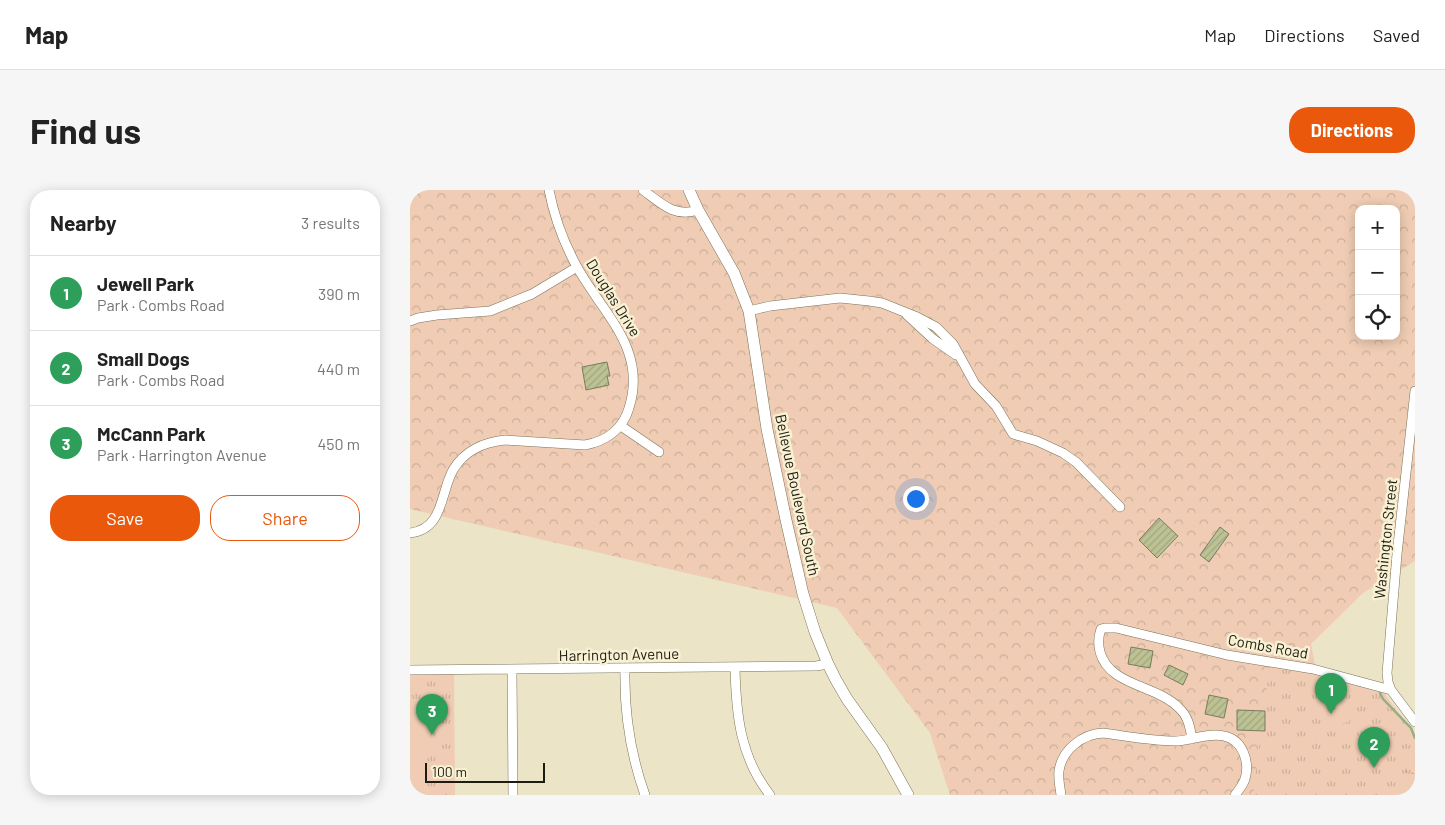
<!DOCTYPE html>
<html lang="en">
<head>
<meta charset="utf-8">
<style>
	body { margin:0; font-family:Barlow,sans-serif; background:#f6f6f6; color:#222 }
	.controls { position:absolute; right:15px; top:15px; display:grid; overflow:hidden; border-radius:10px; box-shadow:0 2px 12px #0003 }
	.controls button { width:45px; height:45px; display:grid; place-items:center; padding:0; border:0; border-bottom:1px solid #e0e0e0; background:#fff; color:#222; font:25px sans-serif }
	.scale { position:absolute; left:15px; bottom:12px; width:120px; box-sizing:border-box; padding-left:5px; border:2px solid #1e1b11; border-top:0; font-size:14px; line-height:18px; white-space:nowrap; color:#1e1b11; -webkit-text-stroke:4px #f9f1d4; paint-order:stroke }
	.you { position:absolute; left:505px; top:308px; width:18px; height:18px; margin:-12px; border:4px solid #fff; border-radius:50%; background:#1a73e8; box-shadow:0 0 0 8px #1a73e833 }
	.badge { display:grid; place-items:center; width:32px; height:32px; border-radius:50%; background:#ea580c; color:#fff; font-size:16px; font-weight:700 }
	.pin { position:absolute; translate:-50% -41px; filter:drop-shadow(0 1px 2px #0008) }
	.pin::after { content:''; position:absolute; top:26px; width:18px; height:15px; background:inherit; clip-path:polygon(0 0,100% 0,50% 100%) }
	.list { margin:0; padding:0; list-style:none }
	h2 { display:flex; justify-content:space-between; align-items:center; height:65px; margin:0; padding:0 20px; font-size:21px }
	h2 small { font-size:16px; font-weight:400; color:#767676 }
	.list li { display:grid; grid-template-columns:32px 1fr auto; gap:15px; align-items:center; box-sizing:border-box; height:75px; padding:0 20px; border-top:1px solid #e0e0e0 }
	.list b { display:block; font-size:19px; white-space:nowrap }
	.list p { margin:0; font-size:16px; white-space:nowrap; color:#767676 }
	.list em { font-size:16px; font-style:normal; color:#767676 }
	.actions { display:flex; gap:10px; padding:15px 20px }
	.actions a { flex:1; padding:11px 0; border:1px solid #ea580c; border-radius:20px; text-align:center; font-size:18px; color:#ea580c }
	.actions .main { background:#ea580c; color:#fff }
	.icon { flex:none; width:28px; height:28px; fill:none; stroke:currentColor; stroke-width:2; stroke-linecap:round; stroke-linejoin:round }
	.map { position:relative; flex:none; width:1005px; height:605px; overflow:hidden; border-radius:20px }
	header { display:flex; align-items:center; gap:30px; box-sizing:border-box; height:70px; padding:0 25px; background:#fff; border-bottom:1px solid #e0e0e0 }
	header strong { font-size:24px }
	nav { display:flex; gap:28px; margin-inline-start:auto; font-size:18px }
	.intro { display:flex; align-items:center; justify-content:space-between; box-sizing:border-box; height:120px; padding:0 30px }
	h1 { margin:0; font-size:35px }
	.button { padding:12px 22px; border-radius:20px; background:#ea580c; color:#fff; font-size:18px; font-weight:700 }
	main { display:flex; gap:30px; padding:0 30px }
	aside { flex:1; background:#fff; border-radius:20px; box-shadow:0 2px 12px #0003 }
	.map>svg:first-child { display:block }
	.forest { fill:url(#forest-crowns); fill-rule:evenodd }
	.park { fill:url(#park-tufts) }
	.pitch { fill:#efccb3 }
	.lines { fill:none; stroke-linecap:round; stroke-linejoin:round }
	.stream { stroke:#96ad85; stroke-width:2.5 }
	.building { fill:url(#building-hatch); stroke:#797c61 }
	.minor-casing { stroke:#7a7359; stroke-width:10 }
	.tertiary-casing { stroke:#7a7359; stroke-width:12 }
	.path { stroke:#a9a38c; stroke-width:1; stroke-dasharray:2.5 4; stroke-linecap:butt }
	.minor { stroke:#fff; stroke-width:9 }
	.tertiary { stroke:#fff; stroke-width:11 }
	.labels { text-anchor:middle; stroke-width:5; stroke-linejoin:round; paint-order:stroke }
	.street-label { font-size:15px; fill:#1e1b11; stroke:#f9f1d4 }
</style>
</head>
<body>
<header>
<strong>Map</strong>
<nav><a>Map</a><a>Directions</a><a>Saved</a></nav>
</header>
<div class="intro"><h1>Find us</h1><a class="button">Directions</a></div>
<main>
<aside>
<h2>Nearby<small>3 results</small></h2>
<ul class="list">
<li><span class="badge" style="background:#2e9e5b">1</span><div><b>Jewell Park</b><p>Park · Combs Road</p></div><em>390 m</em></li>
<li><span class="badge" style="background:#2e9e5b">2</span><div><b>Small Dogs</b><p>Park · Combs Road</p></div><em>440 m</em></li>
<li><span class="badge" style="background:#2e9e5b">3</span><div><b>McCann Park</b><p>Park · Harrington Avenue</p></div><em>450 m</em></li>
</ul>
<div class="actions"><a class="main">Save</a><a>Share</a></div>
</aside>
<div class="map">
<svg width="1005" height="605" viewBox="0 0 1005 605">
	<defs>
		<pattern id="forest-crowns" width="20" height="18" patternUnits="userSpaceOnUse" patternTransform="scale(1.25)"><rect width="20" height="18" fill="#efccb3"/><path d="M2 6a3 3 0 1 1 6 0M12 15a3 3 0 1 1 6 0" fill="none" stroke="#ccaf99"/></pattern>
		<pattern id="park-tufts" width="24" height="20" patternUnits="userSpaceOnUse" patternTransform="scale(1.25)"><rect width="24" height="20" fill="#efccb3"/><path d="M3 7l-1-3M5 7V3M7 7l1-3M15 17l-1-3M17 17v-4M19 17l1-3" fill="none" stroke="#ccaf99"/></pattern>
		<pattern id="building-hatch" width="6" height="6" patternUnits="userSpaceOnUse" patternTransform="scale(1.25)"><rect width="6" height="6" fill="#bcc293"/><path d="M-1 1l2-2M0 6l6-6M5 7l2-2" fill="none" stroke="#a1a67e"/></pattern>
	</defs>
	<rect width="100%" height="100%" fill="#ece4c7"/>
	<path class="forest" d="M 0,0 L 1005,0 L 1005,371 L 953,403 L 901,454 L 921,555 L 904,605 L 540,605 L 520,543 L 427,418 L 0,319 ZM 949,19 L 986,19 L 986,146 L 949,146 Z"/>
	<path class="park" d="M 859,478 L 893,482 L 974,503 L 1005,545 L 1005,605 L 843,605 Z
		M 44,484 L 45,605 L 0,605 L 0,485 Z"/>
	<path class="pitch" d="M 935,516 L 940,531 L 925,536 L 920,521 Z
		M 0,524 L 22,524 C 22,556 20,577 0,603 Z"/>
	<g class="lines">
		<path class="stream" d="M 970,503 L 973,509 L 1001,538 L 1005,548"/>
	</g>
	<path class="building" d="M 197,172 L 200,186 L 197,186 L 199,195 L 176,200 L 172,177 Z
		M 749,328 L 768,346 L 747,368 L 729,350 Z
		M 810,337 L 819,344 L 799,372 L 790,365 Z
		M 721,457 L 743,461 L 740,478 L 718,474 Z
		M 759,475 L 778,484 L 773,495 L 754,485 Z
		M 799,505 L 818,509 L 814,528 L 795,524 Z
		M 827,520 L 855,521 L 855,541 L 827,540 Z"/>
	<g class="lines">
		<defs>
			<path id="minor" d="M 233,0 C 251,13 264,28 288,20
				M 339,121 L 360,116 L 430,108 L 459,111 L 472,113 L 507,127 L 526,137 L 543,154 L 565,194 L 586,216 L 603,244 L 627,251 L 653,263 L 666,272 L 710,317
				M 497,125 L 523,149 L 546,165
				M 0,131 L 8,128 L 27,125 L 80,121 L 122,104 L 167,77
				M 211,236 L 249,262
				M 0,343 C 34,339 30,303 43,280 C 54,261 74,252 95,250 L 175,255 C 196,251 213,239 219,218 C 238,158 191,122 166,75 C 153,51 144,26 139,0
				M 325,477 C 326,524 330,567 360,605
				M 215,479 C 214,523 220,563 235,605
				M 0,480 L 406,476 L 418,474
				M 102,480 L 103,605
				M 981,500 L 978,492 L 977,483 L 987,364 L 1005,201
				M 782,549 C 780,537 778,526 769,518 C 747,495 699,496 690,462 C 688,454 688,447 691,439 L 695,438 L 706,438 L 817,465 L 903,479 L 981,500 L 1005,532
				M 651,605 C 650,597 648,589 649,581 C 652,560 672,544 693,543 C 716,546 741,551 765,551 C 781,551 798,542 814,546 C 833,550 840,572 835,589 C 833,595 829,600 825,605"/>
			<path id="tertiary" d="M 279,0 L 288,20 L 324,83 L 339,121 L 357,239 L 376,330 L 393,404 L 405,442 L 418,474 L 426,490 L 437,509 L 472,558 L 498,605"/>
		</defs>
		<use href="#minor" class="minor-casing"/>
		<use href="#tertiary" class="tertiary-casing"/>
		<path class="path" d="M 995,581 L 1005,584"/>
		<use href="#minor" class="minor"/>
		<use href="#tertiary" class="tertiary"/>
	</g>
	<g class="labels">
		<g class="street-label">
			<text transform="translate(203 108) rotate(58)" y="5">Douglas Drive</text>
			<text transform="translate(387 305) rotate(78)" y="5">Bellevue Boulevard South</text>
			<text transform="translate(976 349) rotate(-84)" y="5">Washington Street</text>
			<text transform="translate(858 457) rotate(10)" y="5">Combs Road</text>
			<text transform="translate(209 465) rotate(-1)" y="5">Harrington Avenue</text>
		</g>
	</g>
</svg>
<div class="controls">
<button>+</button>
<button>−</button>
<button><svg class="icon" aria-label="locate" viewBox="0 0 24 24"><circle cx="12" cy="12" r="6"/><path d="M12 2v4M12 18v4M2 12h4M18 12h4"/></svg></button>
</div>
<div class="scale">100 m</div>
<div class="you"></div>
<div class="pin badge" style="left:921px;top:524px;background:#2e9e5b">1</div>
<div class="pin badge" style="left:964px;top:578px;background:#2e9e5b">2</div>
<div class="pin badge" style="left:22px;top:545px;background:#2e9e5b">3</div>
</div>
</main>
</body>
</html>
